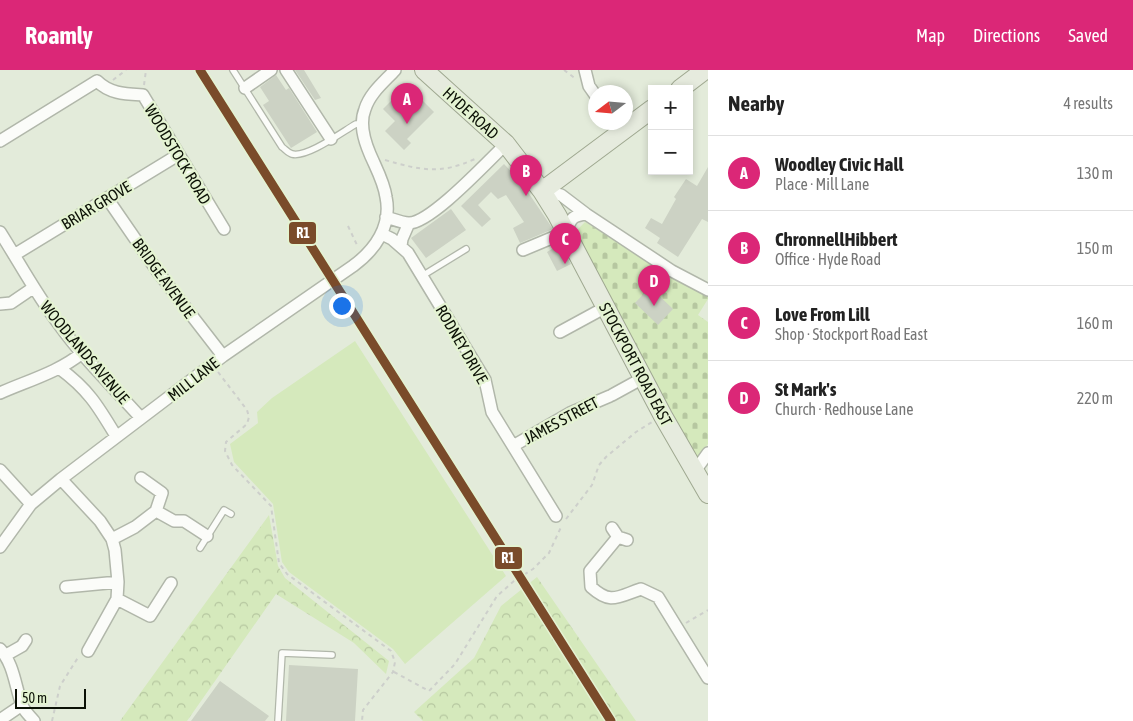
<!DOCTYPE html>
<html lang="en">
<head>
<meta charset="utf-8">
<style>
	body { margin:0; font-family:"Asap Condensed",sans-serif; background:#f6f6f6; color:#222 }
	.controls { position:absolute; right:15px; top:15px; display:grid; overflow:hidden; border-radius:0px; box-shadow:0 2px 8px #0003 }
	.controls button { width:45px; height:45px; display:grid; place-items:center; padding:0; border:0; border-bottom:1px solid #e0e0e0; background:#fff; color:#222; font:25px sans-serif }
	.compass { position:absolute; left:588px; top:15px; width:45px; height:45px; border-radius:50%; background:#fff; box-shadow:0 2px 8px #0003; rotate:254deg }
	.scale { position:absolute; left:15px; bottom:12px; width:71px; box-sizing:border-box; padding-left:5px; border:2px solid #0c1106; border-top:0; font-size:14px; line-height:18px; white-space:nowrap; color:#0c1106; -webkit-text-stroke:4px #e4f3d2; paint-order:stroke }
	.you { position:absolute; left:341px; top:235px; width:18px; height:18px; margin:-12px; border:4px solid #fff; border-radius:50%; background:#1a73e8; box-shadow:0 0 0 8px #1a73e833 }
	.badge { display:grid; place-items:center; width:32px; height:32px; border-radius:50%; background:#db2777; color:#fff; font-size:16px; font-weight:700 }
	.pin { position:absolute; translate:-50% -41px; filter:drop-shadow(0 1px 2px #0008) }
	.pin::after { content:''; position:absolute; top:26px; width:18px; height:15px; background:inherit; clip-path:polygon(0 0,100% 0,50% 100%) }
	.list { margin:0; padding:0; list-style:none }
	h2 { display:flex; justify-content:space-between; align-items:center; height:65px; margin:0; padding:0 20px; font-size:21px }
	h2 small { font-size:16px; font-weight:400; color:#767676 }
	.list li { display:grid; grid-template-columns:32px 1fr auto; gap:15px; align-items:center; box-sizing:border-box; height:75px; padding:0 20px; border-top:1px solid #e0e0e0 }
	.list b { display:block; font-size:19px; white-space:nowrap }
	.list p { margin:0; font-size:16px; white-space:nowrap; color:#767676 }
	.list em { font-size:16px; font-style:normal; color:#767676 }
	.map { position:relative; flex:none; width:708px; height:651px; overflow:hidden }
	header { display:flex; align-items:center; gap:30px; box-sizing:border-box; height:70px; padding:0 25px; background:#db2777; color:#fff }
	header strong { font-size:24px }
	nav { display:flex; gap:28px; margin-inline-start:auto; font-size:18px }
	main { display:flex }
	aside { flex:1; background:#fff }
	.map>svg:first-child { display:block }
	.forest { fill:url(#forest-crowns) }
	.cemetery { fill:url(#cemetery-stones) }
	.green { fill:#d5e9bc }
	.building { fill:#ccd2c4 }
	.lines { fill:none; stroke-linecap:round; stroke-linejoin:round }
	.lane-casing { stroke:#b1b7aa; stroke-width:8 }
	.street-casing { stroke:#b1b7aa; stroke-width:14 }
	.primary-casing { stroke:#9fa890; stroke-width:20 }
	.path { stroke:#cdcfcb; stroke-width:2; stroke-dasharray:4 4; stroke-linecap:butt }
	.lane { stroke:#fbfcf9; stroke-width:5.5 }
	.street { stroke:#fbfcf9; stroke-width:11 }
	.primary { stroke:#e6ebde; stroke-width:18 }
	.rail-1-casing { stroke:#e4f3d2; stroke-width:12 }
	.rail-1 { stroke:#7a4b2a; stroke-width:9 }
	.labels { text-anchor:middle; stroke-width:4.5; stroke-linejoin:round; paint-order:stroke }
	.street-label { font-size:16px; fill:#0c1106; stroke:#e4f3d2 }
	.line-badge { stroke:#e4f3d2; stroke-width:2 }
	.badge-label { font-size:14px; text-anchor:middle; font-weight:bold; fill:#fff }
</style>
</head>
<body>
<header>
<strong>Roamly</strong>
<nav><a>Map</a><a>Directions</a><a>Saved</a></nav>
</header>
<main>
<div class="map">
<svg width="708" height="651" viewBox="0 0 708 651">
	<defs>
		<pattern id="forest-crowns" width="20" height="18" patternUnits="userSpaceOnUse" patternTransform="scale(1.25)"><rect width="20" height="18" fill="#d5e9bc"/><path d="M2 6a3 3 0 1 1 6 0M12 15a3 3 0 1 1 6 0" fill="none" stroke="#b6c7a0"/></pattern>
		<pattern id="cemetery-stones" width="16" height="16" patternUnits="userSpaceOnUse" patternTransform="scale(1.25)"><rect width="16" height="16" fill="#d5e9bc"/><path d="M2 7V4a2 2 0 0 1 4 0v3zM10 15v-3a2 2 0 0 1 4 0v3z" fill="#b6c7a0"/></pattern>
	</defs>
	<rect width="100%" height="100%" fill="#e3ebda"/>
	<path class="forest" d="M 269,445 L 278,496 L 285,508 L 389,591 L 386,604 L 354,573 L 276,524 L 187,651 L 120,651 Z
		M 537,507 L 636,651 L 423,651 L 414,642 L 474,588 L 501,536 Z"/>
	<path class="cemetery" d="M 585,152 L 708,226 L 708,229 L 698,245 L 708,252 L 708,374 L 698,388 L 668,335 L 575,162 Z"/>
	<path class="green" d="M 355,271 L 506,506 L 405,594 L 393,579 L 289,502 L 282,492 L 273,434 L 234,392 L 230,374 L 258,353 L 257,342 L 272,328 Z"/>
	<path class="building" d="M 295,0 L 304,0 L 321,28 L 315,30 Z
		M 276,5 L 286,20 L 289,18 L 317,62 L 291,78 L 263,35 L 269,31 L 260,17 Z
		M 403,19 L 413,29 L 417,25 L 434,42 L 407,69 L 411,73 L 404,80 L 385,61 L 395,51 L 383,39 Z
		M 504,94 L 521,112 L 553,159 L 520,173 L 513,158 L 524,152 L 506,125 L 498,129 L 491,122 L 478,135 L 491,149 L 482,157 L 461,136 Z
		M 708,97 L 708,152 L 702,149 L 678,187 L 657,173 L 660,168 L 645,158 L 651,148 L 662,154 L 676,129 L 674,127 L 686,109 L 697,116 Z
		M 451,139 L 466,160 L 426,188 L 411,168 Z
		M 560,174 L 571,194 L 557,201 L 547,182 Z
		M 650,217 L 673,239 L 658,255 L 635,233 Z
		M 289,595 L 358,599 L 355,651 L 286,651 Z
		M 220,611 L 269,646 L 265,651 L 191,651 Z"/>
	<g class="lines">
		<defs>
			<path id="lane" d="M 233,0 L 282,77 C 285,79 288,83 292,84 C 307,88 342,62 356,54 L 362,55
				M 422,206 L 466,179
				M 200,478 L 224,440 L 231,444
				M 278,651 L 282,583 L 332,585"/>
			<path id="street" d="M 286,0 L 331,69
				M 585,0 L 589,16 L 596,26
				M 97,11 C 110,24 126,24 143,25 L 224,159
				M 245,18 L 271,0
				M 0,71 L 97,11
				M 542,121 L 561,125 L 586,144 L 672,201 L 708,220
				M 107,128 L 158,202 L 223,286
				M 386,147 C 393,149 402,153 409,153 C 431,153 488,91 506,74
				M 0,162 C 19,192 36,224 58,253 C 82,287 113,317 141,348
				M 382,164 L 392,169 L 408,183 L 485,310 L 492,342 L 556,446
				M 401,176 L 402,169 L 409,153
				M 523,180 L 566,162 C 571,149 571,146 586,144
				M 14,185 L 178,85
				M 0,234 L 11,233 L 33,218
				M 560,262 L 606,237
				M 59,298 C 88,319 98,336 116,366
				M 0,323 C 27,311 59,302 82,283
				M 612,325 L 643,308
				M 513,376 L 570,343 L 610,326
				M 0,400 L 31,434
				M 695,401 L 708,383
				M 141,408 L 162,423 L 156,441
				M 61,409 L 100,451 L 112,469 L 115,480 L 118,512 L 117,529 L 88,581
				M 612,458 L 618,467 L 627,470
				M 618,467 L 590,501 L 591,517 C 611,535 617,527 641,519 L 658,527 L 708,608
				M 112,469 L 135,457 L 156,441 L 174,451 L 184,451 L 207,466
				M 0,477 L 31,434 L 61,409 L 223,286 L 353,196 C 375,180 392,156 386,127 C 384,112 376,98 370,84 C 364,70 359,54 365,39 C 370,23 384,12 395,0
				M 66,517 L 118,512
				M 117,529 L 150,546 L 171,513
				M 0,579 C 14,594 15,616 22,635 C 24,641 30,646 34,651
				M 6,585 L 22,576 L 26,570
				M 0,650 L 22,635"/>
			<path id="primary" d="M 424,0 L 506,74 L 542,121 L 557,145 L 663,346 L 708,424
				M 680,19 L 705,0
				M 542,121 L 652,39"/>
		</defs>
		<use href="#lane" class="lane-casing"/>
		<use href="#street" class="street-casing"/>
		<use href="#primary" class="primary-casing"/>
		<path class="path" d="M 564,0 L 576,9
			M 113,10 L 126,0
			M 144,15 L 146,0
			M 385,90 C 421,100 439,105 475,89
			M 348,156 L 358,177
			M 218,302 L 247,340 L 249,347 L 247,354 L 226,372 L 225,381 L 232,395 L 271,436 L 279,493 L 287,504 L 391,581 L 395,592 L 393,602 L 363,640 L 362,651
			M 566,449 L 592,415 L 599,395 L 606,387 L 636,362 L 652,352
			M 686,553 L 708,540
			M 394,602 L 429,621 L 455,594 L 497,526 L 514,511 L 533,499 L 549,483 L 562,455
			M 52,651 L 60,616 L 79,586"/>
		<use href="#lane" class="lane"/>
		<use href="#street" class="street"/>
		<use href="#primary" class="primary"/>
		<defs>
			<path id="rail-1" d="M 200,0 L 611,651"/>
		</defs>
		<use href="#rail-1" class="rail-1-casing"/>
		<use href="#rail-1" class="rail-1"/>
	</g>
	<g class="labels">
		<g class="street-label">
			<text transform="translate(471 43) rotate(42)" y="6">HYDE ROAD</text>
			<text transform="translate(178 84) rotate(59)" y="6">WOODSTOCK ROAD</text>
			<text transform="translate(96 135) rotate(-31)" y="6">BRIAR GROVE</text>
			<text transform="translate(164 208) rotate(54)" y="6">BRIDGE AVENUE</text>
			<text transform="translate(462 274) rotate(60)" y="6">RODNEY DRIVE</text>
			<text transform="translate(85 282) rotate(50)" y="6">WOODLANDS AVENUE</text>
			<text transform="translate(636 294) rotate(62)" y="6">STOCKPORT ROAD EAST</text>
			<text transform="translate(193 309) rotate(-38)" y="6">MILL LANE</text>
			<text transform="translate(561 350) rotate(-28)" y="6">JAMES STREET</text>
		</g>
	</g>
	<g class="line-badge">
		<rect x="288" y="151" width="29" height="24" rx="5" fill="#7a4b2a"/>
		<rect x="494" y="476" width="29" height="24" rx="5" fill="#7a4b2a"/>
	</g>
	<g class="badge-label">
		<text x="303" y="168">R1</text>
		<text x="508" y="493">R1</text>
	</g>
</svg>
<div class="controls">
<button>+</button>
<button>−</button>
</div>
<svg class="compass" viewBox="-18 -18 36 36"><path d="M0-13l5 13h-10z" fill="#e53935"/><path d="M0 13l5-13h-10z" fill="#767676"/></svg>
<div class="scale">50 m</div>
<div class="you"></div>
<div class="pin badge" style="left:407px;top:54px">A</div>
<div class="pin badge" style="left:526px;top:126px">B</div>
<div class="pin badge" style="left:565px;top:194px">C</div>
<div class="pin badge" style="left:654px;top:236px">D</div>
</div>
<aside>
<h2>Nearby<small>4 results</small></h2>
<ul class="list">
<li><span class="badge">A</span><div><b>Woodley Civic Hall</b><p>Place · Mill Lane</p></div><em>130 m</em></li>
<li><span class="badge">B</span><div><b>ChronnellHibbert</b><p>Office · Hyde Road</p></div><em>150 m</em></li>
<li><span class="badge">C</span><div><b>Love From Lill</b><p>Shop · Stockport Road East</p></div><em>160 m</em></li>
<li><span class="badge">D</span><div><b>St Mark's</b><p>Church · Redhouse Lane</p></div><em>220 m</em></li>
</ul>
</aside>
</main>
</body>
</html>
